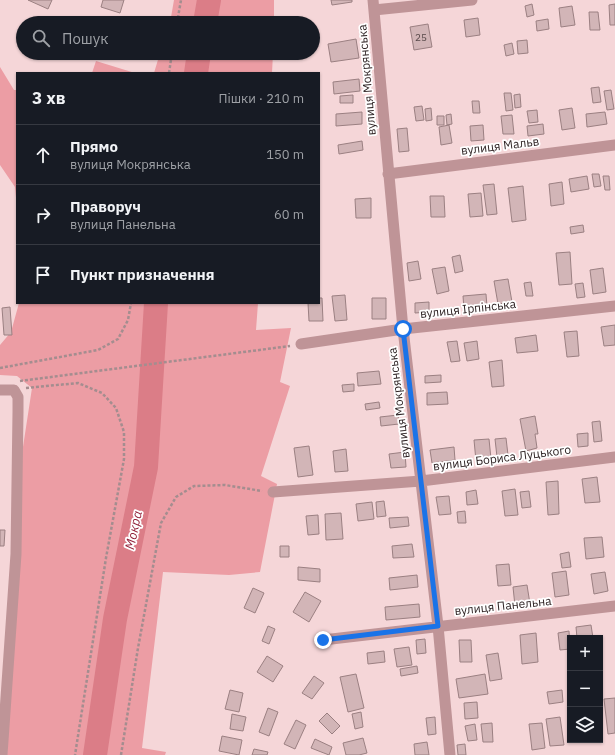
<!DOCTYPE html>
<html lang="uk">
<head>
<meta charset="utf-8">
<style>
	body { margin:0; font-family:"IBM Plex Sans",sans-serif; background:#20242c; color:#f1f3f6 }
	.controls { position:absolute; right:12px; bottom:12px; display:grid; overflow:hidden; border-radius:0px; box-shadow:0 1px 3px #0004 }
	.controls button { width:36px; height:36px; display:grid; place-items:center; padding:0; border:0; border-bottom:1px solid #363941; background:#171b24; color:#f1f3f6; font:20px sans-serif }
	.stop { position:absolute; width:12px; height:12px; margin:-9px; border:3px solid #1a73e8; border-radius:50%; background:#fff }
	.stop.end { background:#1a73e8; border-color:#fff; box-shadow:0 1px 4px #0008 }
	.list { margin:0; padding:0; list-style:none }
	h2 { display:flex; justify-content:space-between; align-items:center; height:52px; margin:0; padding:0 16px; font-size:17px }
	h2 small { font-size:13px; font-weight:400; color:#9ea1a6 }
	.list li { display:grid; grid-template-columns:26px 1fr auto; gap:12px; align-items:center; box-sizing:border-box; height:60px; padding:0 16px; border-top:1px solid #363941 }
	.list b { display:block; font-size:15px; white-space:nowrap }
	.list p { margin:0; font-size:13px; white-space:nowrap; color:#9ea1a6 }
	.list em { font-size:13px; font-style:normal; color:#9ea1a6 }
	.icon { flex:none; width:22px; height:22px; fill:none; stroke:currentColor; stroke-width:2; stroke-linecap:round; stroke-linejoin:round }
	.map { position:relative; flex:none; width:615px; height:755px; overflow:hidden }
	.search { position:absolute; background:#171b24; box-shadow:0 1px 3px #0004; left:16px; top:16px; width:304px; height:44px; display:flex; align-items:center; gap:10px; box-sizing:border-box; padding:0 14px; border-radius:22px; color:#9ea1a6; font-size:15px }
	.panel { position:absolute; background:#171b24; box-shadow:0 1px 3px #0004; left:16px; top:72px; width:304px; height:232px; border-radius:0px }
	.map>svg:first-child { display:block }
	.green { fill:#ec9da4 }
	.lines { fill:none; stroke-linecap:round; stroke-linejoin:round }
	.river { stroke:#db7d87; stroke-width:24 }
	.building { fill:#d2b5b7; stroke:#9b8082 }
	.path { stroke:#a48d8f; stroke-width:2.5; stroke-dasharray:3 2; stroke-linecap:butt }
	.minor { stroke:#bf9497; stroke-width:11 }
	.route { stroke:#1a73e8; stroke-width:5 }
	.labels { text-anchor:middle; stroke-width:3.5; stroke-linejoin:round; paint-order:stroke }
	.number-label { font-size:10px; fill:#574849 }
	.street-label { font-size:12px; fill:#2e2324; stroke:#fff }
	.water-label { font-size:13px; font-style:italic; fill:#92223a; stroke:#fff }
</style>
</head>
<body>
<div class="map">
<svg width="615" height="755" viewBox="0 0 615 755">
	<rect width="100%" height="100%" fill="#f5d6d8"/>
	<path class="green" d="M 174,0 L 274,0 L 274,23 L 170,23 Z
		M 160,53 L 273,53 L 272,73 L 154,73 Z
		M 96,61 L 135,73 L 92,73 Z
		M 0,67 L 14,90 L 17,90 L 17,208 L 15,187 L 0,165 Z
		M 19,303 L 258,303 L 256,330 L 291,328 L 280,382 L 290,386 L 261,476 L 277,484 L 260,572 L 229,575 L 163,572 L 142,748 L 166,752 L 165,755 L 7,755 L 21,460 L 32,388 L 17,376 L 0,375 L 0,345 L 11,332 Z"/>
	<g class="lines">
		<path class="river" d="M 205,23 L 209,0
			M 196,73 L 199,53
			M 95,755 L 115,619 L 146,467 L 156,303"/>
	</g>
	<path class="building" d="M 28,0 L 52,0 L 48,9 Z
		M 103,0 L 124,0 L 120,13 L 101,7 Z
		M 331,0 L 352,0 L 352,2 L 332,5 Z
		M 532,4 L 534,15 L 527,17 L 525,6 Z
		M 615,4 L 615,25 L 610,25 L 609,5 Z
		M 572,6 L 575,25 L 561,27 L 559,8 Z
		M 589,12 L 598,12 L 600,30 L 590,30 Z
		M 51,17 L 64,23 L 48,23 Z
		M 478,18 L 480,35 L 466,37 L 464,20 Z
		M 548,19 L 549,29 L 537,31 L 536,21 Z
		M 428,24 L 432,47 L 414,50 L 410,27 Z
		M 356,39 L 359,58 L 331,62 L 328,44 Z
		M 527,40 L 528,53 L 518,54 L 517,41 Z
		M 512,43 L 514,54 L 506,56 L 504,45 Z
		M 359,79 L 360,91 L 334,94 L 333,82 Z
		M 599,87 L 601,102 L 593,103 L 591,88 Z
		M 611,90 L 614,109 L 607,110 L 604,91 Z
		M 504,93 L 511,93 L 513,110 L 506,111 Z
		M 520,94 L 521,107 L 515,108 L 514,95 Z
		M 353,95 L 353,103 L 340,103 L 340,96 Z
		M 472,101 L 479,101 L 480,113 L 473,113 Z
		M 422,106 L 424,120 L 416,121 L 414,107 Z
		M 431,108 L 432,120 L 426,121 L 425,109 Z
		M 572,108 L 575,128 L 562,130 L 559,110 Z
		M 537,110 L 538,122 L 529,123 L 527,111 Z
		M 362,112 L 362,124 L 336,126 L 336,114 Z
		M 605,112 L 607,124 L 587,127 L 586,114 Z
		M 451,114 L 452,124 L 447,125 L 446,115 Z
		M 512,115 L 514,134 L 503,134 L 501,116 Z
		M 437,116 L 444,116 L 444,125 L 437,125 Z
		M 543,124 L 544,134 L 528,136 L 527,126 Z
		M 449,125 L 452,143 L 441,145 L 439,127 Z
		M 483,125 L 484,140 L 471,141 L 470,126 Z
		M 407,128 L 409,151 L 399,152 L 397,129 Z
		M 362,141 L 363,150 L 339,154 L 338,145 Z
		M 592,174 L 599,174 L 601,186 L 594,187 Z
		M 587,176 L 589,189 L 571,192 L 569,179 Z
		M 603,176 L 609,176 L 610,190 L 605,190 Z
		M 562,182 L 564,204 L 551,206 L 549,184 Z
		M 494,184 L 497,214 L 487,215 L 483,185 Z
		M 523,186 L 526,220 L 512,222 L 508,188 Z
		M 481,193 L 483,216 L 470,217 L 468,194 Z
		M 430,196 L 444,196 L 445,217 L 431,217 Z
		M 371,198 L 371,218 L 356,218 L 355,199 Z
		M 583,225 L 584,232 L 571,234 L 570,227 Z
		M 570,252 L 572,284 L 559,285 L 556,253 Z
		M 460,255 L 463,271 L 455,273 L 452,257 Z
		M 418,261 L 421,279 L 409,281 L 407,263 Z
		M 445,267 L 449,291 L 437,294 L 432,269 Z
		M 603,268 L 606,292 L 593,294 L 590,270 Z
		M 508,279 L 512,302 L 498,304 L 494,281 Z
		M 531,282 L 533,296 L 526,296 L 524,283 Z
		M 583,283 L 585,297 L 577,298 L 575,284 Z
		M 486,294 L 487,307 L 464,309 L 463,296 Z
		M 345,295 L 347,320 L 335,321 L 332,296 Z
		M 319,298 L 322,298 L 323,321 L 309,321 L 308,303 L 319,303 Z
		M 372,298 L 386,298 L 386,319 L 372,319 Z
		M 429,302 L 429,312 L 415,313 L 415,303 Z
		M 10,307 L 12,335 L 4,335 L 2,308 Z
		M 615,325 L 615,345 L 604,346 L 601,327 Z
		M 577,331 L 579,356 L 567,357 L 564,332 Z
		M 536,335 L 538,351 L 517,353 L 515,338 Z
		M 457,341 L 460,361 L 451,362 L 447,342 Z
		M 477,341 L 479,359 L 467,361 L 464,343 Z
		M 502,360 L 504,386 L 492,387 L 489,362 Z
		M 379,371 L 381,384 L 358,386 L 357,373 Z
		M 441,375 L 441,382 L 425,383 L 425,376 Z
		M 354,384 L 354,391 L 343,392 L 342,385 Z
		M 447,392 L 448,404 L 427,405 L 427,393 Z
		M 379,402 L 380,408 L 366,410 L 365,404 Z
		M 398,415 L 399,424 L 381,426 L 380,417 Z
		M 535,416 L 538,434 L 535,434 L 537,448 L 526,451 L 520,419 Z
		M 600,421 L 602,441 L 594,442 L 592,422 Z
		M 588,433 L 588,446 L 578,447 L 577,434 Z
		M 506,438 L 508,455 L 497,457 L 495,439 Z
		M 489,439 L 491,459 L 476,461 L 474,440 Z
		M 309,446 L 313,475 L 298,477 L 294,448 Z
		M 454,447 L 455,460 L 432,463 L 430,450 Z
		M 346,449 L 348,471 L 335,472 L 333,451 Z
		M 405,452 L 406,467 L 391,468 L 389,454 Z
		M 597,477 L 600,502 L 585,503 L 582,479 Z
		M 558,481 L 559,514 L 548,515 L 546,482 Z
		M 515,489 L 518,515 L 505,516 L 502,491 Z
		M 476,490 L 478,504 L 467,505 L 466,492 Z
		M 529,491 L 531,507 L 522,508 L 520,492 Z
		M 449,496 L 451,514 L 439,515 L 436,497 Z
		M 384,501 L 386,516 L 377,517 L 376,502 Z
		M 372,502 L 374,519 L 358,521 L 356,504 Z
		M 465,511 L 466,523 L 458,523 L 457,512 Z
		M 341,513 L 343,539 L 326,540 L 325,514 Z
		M 318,515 L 319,534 L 308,535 L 306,516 Z
		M 408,517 L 409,526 L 390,528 L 389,518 Z
		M 0,530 L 5,530 L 4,546 L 0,546 Z
		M 602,537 L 604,557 L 586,559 L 584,538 Z
		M 412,544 L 414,557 L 393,558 L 392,546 Z
		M 280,546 L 289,546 L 289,557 L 280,557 Z
		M 569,552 L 571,567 L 562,568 L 560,554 Z
		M 509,564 L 511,585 L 498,586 L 496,565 Z
		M 298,567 L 320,569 L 320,582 L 298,580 Z
		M 566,571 L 569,595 L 555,597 L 552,573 Z
		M 605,572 L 608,591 L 594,594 L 591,574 Z
		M 417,575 L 418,587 L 390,590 L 389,578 Z
		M 527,585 L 530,604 L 515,606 L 513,587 Z
		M 253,588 L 264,593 L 255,613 L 244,608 Z
		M 305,592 L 321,601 L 309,622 L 293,612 Z
		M 419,604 L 420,617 L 386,620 L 385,607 Z
		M 591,625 L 593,638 L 577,638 L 576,627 Z
		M 268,626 L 275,629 L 269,644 L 262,641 Z
		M 569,631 L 570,649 L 560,650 L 558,633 Z
		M 536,633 L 538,662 L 522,664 L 520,635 Z
		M 425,639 L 426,653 L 417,654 L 416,640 Z
		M 459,640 L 471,640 L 472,662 L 460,662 Z
		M 409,647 L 412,665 L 397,667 L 394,649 Z
		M 384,651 L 385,662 L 368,664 L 367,653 Z
		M 498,653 L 502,679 L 490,681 L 486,655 Z
		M 267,656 L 283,666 L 273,682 L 257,672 Z
		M 417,666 L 418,673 L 401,676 L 400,669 Z
		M 356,674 L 364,708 L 348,712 L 340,677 Z
		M 485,674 L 488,694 L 459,698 L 456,679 Z
		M 314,676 L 324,683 L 312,699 L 302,693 Z
		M 230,690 L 243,693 L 239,712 L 225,709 Z
		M 562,690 L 563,702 L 549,704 L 547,692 Z
		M 615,698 L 615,733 L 608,734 L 604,699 Z
		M 477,702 L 478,718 L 465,719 L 464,703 Z
		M 268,708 L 278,712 L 269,736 L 259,732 Z
		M 361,712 L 363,727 L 355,729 L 352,714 Z
		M 327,713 L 340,726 L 332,734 L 319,721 Z
		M 232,714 L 246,717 L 243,731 L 230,729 Z
		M 435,717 L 436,734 L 428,735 L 426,718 Z
		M 560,717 L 564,745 L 550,746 L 546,719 Z
		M 296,720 L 306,725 L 295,749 L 284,744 Z
		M 492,723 L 493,742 L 483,742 L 481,724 Z
		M 542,723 L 545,748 L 532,750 L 529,724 Z
		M 475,724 L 477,740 L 468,741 L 465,726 Z
		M 222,736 L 242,740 L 239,755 L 219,751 Z
		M 363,738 L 367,753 L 359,755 L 346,755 L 343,743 Z
		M 315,739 L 332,747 L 329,755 L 311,748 Z
		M 427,742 L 429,755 L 415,755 L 414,744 Z
		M 465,744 L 466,755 L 458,755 L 457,745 Z
		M 254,749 L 268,752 L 267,755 L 252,755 Z"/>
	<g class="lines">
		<path class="path" d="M 177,23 L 181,0
			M 169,73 L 172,53
			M 0,368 L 98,350 L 118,339 L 128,320 L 131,303
			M 20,381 L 290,346
			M 26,388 L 78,383 L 102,393 L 116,408 L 124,432 L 124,459 L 106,558 L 75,755
			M 121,755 L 138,648 L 161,523 L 176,497 L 194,486 L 225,485 L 262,491"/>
		<path class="minor" d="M 373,0 L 403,329 L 438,626 L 450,755
			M 374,10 L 472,0
			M 388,174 L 615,145
			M 301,344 L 403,329 L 615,306
			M 0,390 L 14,390 L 18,397 L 18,412 L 16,554 L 2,755
			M 273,492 L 421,481 L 615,457
			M 323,640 L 615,606"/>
	</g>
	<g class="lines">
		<path class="route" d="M 323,640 L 438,626 L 403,329"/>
	</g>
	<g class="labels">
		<g class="number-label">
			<text x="421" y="41">25</text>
		</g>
		<g class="street-label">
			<text transform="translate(367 80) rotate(-95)" y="4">вулиця Мокрянська</text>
			<text transform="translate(500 146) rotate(-7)" y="4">вулиця Мальв</text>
			<text transform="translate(468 309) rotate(-6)" y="4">вулиця Ірпінська</text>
			<text transform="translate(399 403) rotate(-97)" y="4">вулиця Мокрянська</text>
			<text transform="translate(502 458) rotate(-7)" y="4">вулиця Бориса Луцького</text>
			<text transform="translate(503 606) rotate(-6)" y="4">вулиця Панельна</text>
		</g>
		<g class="water-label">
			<text transform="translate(133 530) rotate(-78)" y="5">Мокра</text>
		</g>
	</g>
</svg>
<div class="controls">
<button>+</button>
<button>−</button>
<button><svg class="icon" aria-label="layers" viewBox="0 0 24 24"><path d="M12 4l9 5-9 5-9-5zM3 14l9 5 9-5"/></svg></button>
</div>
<div class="stop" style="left:403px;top:329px"></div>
<div class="stop end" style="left:323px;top:640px"></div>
<div class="search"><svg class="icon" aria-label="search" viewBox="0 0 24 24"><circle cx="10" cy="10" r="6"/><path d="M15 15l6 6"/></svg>Пошук</div>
<section class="panel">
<h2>3 хв<small>Пішки · 210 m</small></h2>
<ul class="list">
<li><svg class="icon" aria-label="ahead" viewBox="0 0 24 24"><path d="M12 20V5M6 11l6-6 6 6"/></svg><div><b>Прямо</b><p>вулиця Мокрянська</p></div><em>150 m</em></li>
<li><svg class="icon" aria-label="right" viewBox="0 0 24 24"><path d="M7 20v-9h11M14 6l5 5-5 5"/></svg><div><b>Праворуч</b><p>вулиця Панельна</p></div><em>60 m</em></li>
<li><svg class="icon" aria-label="arrive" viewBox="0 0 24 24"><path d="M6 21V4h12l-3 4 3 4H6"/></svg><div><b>Пункт призначення</b></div></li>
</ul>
</section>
</div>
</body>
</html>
